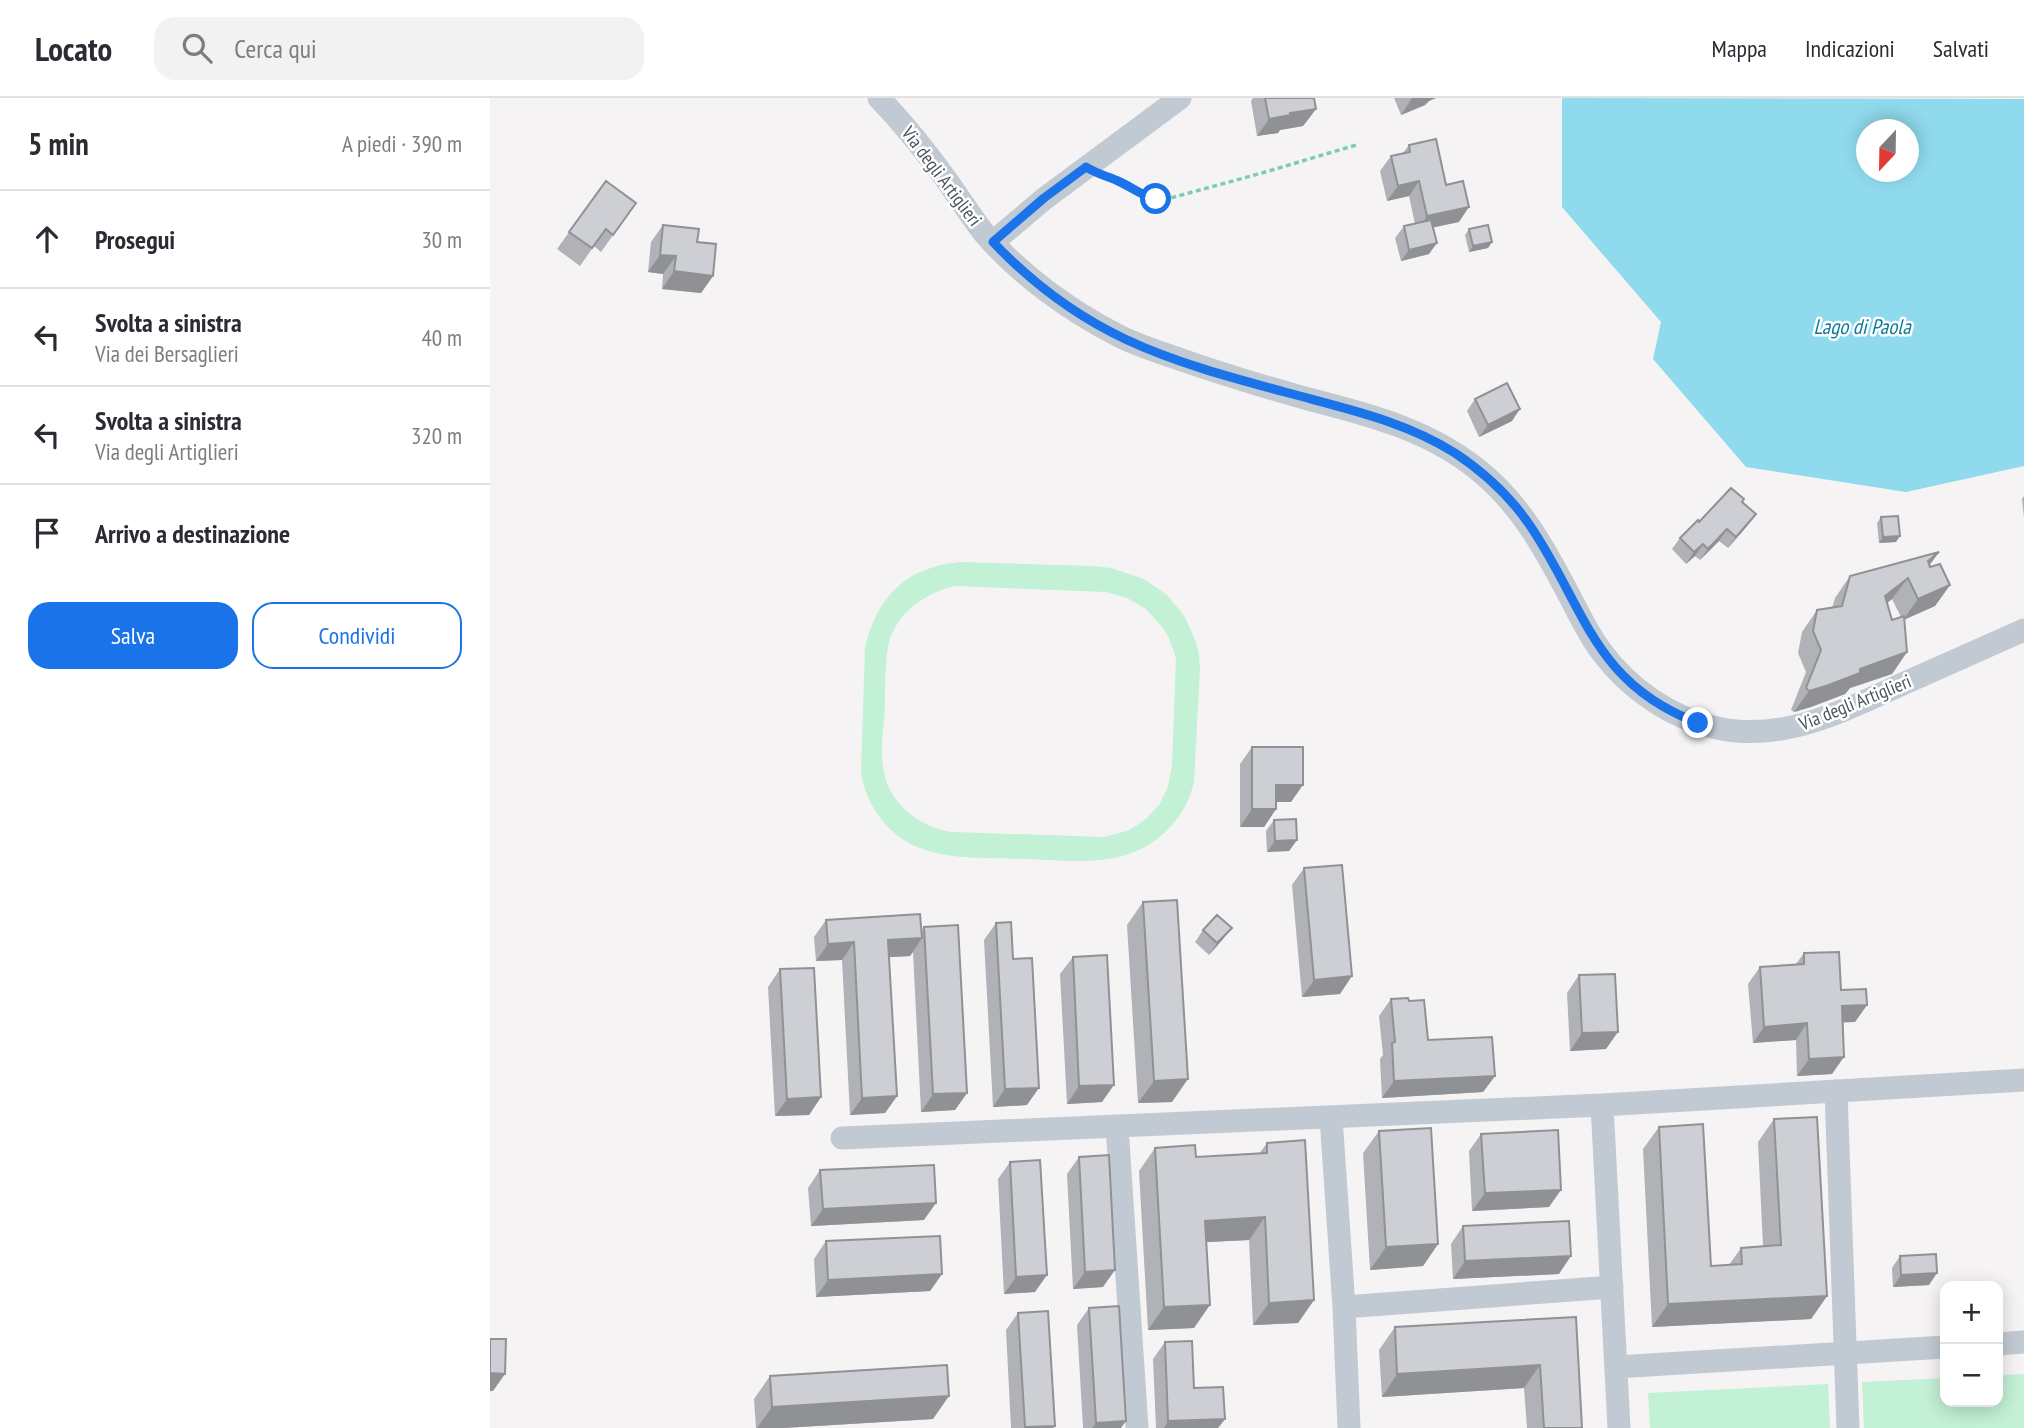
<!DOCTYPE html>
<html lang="it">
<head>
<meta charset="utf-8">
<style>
	body { margin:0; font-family:"PT Sans Narrow",sans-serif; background:#f2f2f3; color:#2b2b33 }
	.controls { position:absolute; right:21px; bottom:21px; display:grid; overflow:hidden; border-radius:14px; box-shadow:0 4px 18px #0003 }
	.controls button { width:63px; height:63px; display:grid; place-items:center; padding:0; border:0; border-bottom:2px solid #e1e1e2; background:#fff; color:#2b2b33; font:35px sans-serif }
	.compass { position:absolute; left:1366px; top:21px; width:63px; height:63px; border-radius:50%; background:#fff; box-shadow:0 4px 18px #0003; rotate:202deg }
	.stop { position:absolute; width:21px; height:21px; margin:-16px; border:5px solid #1a73e8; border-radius:50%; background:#fff }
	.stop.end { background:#1a73e8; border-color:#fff; box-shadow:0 2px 7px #0008 }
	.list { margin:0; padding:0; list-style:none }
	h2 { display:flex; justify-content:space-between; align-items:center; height:91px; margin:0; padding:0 28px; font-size:30px }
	h2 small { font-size:23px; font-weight:400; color:#7c7c81 }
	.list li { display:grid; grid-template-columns:46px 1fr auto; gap:21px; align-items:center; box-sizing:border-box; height:98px; padding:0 28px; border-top:2px solid #e1e1e2 }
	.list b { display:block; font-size:26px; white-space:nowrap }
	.list p { margin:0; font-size:23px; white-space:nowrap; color:#7c7c81 }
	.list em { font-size:23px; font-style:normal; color:#7c7c81 }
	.actions { display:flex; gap:14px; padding:21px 28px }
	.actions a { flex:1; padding:16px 0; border:2px solid #1a73e8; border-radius:21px; text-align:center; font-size:24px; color:#1a73e8 }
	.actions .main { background:#1a73e8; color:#fff }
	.icon { flex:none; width:38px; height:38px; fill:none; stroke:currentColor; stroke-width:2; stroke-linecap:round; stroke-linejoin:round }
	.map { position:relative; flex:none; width:1534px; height:1330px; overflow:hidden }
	header { display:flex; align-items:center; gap:42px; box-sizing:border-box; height:98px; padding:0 35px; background:#fff; border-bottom:2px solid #e1e1e2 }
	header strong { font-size:33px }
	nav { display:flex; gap:38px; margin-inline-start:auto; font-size:24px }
	.search { width:490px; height:63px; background:#f2f2f3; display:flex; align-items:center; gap:18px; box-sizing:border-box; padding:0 24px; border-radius:21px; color:#7c7c81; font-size:26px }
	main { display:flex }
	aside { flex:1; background:#fff }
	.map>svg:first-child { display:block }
	.green { fill:#c3f1d5; fill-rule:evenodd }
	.water { fill:#90daee; fill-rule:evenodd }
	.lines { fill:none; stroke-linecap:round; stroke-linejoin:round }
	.path { stroke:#7ad0a6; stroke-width:3.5; stroke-dasharray:5 3.5; stroke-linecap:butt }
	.minor { stroke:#c1cad2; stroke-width:23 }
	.wall { fill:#b0b2b7; fill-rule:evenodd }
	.shaded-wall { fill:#909195 }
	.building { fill:#cdcfd5; stroke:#909195; stroke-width:2 }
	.route { stroke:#1a73e8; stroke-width:9 }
	.labels { text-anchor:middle; stroke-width:5; stroke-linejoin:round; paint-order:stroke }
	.street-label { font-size:19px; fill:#4a5661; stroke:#fff }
	.water-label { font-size:21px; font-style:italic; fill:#0c7c9b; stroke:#fff }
</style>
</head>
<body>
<header>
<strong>Locato</strong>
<div class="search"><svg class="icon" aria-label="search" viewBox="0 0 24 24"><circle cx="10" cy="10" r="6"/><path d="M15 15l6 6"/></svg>Cerca qui</div>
<nav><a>Mappa</a><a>Indicazioni</a><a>Salvati</a></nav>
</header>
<main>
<aside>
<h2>5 min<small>A piedi · 390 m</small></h2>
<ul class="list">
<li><svg class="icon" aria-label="ahead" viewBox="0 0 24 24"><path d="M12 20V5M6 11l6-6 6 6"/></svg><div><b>Prosegui</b></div><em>30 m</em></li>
<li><svg class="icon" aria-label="left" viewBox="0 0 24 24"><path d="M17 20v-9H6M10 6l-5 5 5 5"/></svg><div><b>Svolta a sinistra</b><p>Via dei Bersaglieri</p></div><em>40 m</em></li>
<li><svg class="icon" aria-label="left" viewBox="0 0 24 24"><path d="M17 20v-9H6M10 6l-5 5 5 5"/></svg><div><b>Svolta a sinistra</b><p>Via degli Artiglieri</p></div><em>320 m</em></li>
<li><svg class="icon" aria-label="arrive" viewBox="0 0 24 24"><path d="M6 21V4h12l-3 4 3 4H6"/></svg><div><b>Arrivo a destinazione</b></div></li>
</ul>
<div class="actions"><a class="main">Salva</a><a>Condividi</a></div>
</aside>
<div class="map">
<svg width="1534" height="1330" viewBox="0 0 1534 1330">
	<rect width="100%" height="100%" fill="#f5f3f3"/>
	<path class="green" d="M 469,464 L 601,468 L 621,470 L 654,481 L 677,497 L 695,519 L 706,544 L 709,557 L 710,569 L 704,684 C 699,705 690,720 675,734 C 636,772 582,762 532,761 C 482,759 421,765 389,718 C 379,704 373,690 371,674 L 375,549 C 388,498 415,470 469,464 ZM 466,488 L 616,494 L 637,500 L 656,511 L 674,531 L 679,540 L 686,560 L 682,667 L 678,689 L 669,707 L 656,721 L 646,728 L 637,733 L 614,739 L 461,734 C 427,728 397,704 393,668 C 390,649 394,627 395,608 C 395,591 395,572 397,554 C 402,518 432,495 466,488 Z
		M 1534,1276 L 1534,1330 L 1374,1330 L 1372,1284 L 1455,1280 L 1455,1304 L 1508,1304 L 1508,1277 Z
		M 1338,1286 L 1340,1330 L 1160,1330 L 1158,1295 Z"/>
	<path class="water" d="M 1072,0 L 1534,1 L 1534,368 L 1416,394 L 1256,369 L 1163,261 L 1171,224 L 1072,109 ZM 1377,32 L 1419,32 L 1419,74 L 1377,74 Z"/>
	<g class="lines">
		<path class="path" d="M 618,80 L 629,83 L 655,98 L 677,101 L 772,75 L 866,47"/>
		<path class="minor" d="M 389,0 C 412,24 433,50 453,77 C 467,96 479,116 494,135 C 530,177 580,213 629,238 C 649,248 669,254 689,261 C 732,276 775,289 818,301 C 881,317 943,333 993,376 C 1032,409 1056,453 1079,497 C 1089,516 1098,536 1111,553 C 1139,591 1181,620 1227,630 C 1295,645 1357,611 1417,584 C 1456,567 1495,549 1534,532
			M 503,144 L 554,101 L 690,0
			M 1346,993 L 1358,1330
			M 1112,1007 L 1129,1330
			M 841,1019 L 854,1209 L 859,1330
			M 627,1028 L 647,1330
			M 352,1040 L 1112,1007 L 1534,982
			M 854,1209 L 1122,1189
			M 1508,1246 L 1534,1244
			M 1126,1269 L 1455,1249"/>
	</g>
	<path class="wall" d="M 763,0 L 824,0 L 826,11 L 813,28 L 790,32 L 788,35 L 767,38 L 761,3 Z
		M 904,0 L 946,0 L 939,3 L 935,7 L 911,17 Z
		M 919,47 L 956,87 L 969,124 L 943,129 L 939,156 L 911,163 L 905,140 L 914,128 L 925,126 L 919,98 L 897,103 L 890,73 L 901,58 L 913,55 Z
		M 116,83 L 146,105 L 111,154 L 104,148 L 90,168 L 67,151 Z
		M 173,127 L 207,144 L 223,178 L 211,195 L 172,191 L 173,176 L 158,174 L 161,144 Z
		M 979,131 L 1002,144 L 998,150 L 979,154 L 975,137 Z
		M 985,301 L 1022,323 L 989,339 L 977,313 Z
		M 1534,398 L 1534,420 L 1532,401 Z
		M 1252,404 L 1257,428 L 1238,450 L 1229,443 L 1210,462 L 1205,458 L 1196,466 L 1182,451 L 1190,440 L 1209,424 Z
		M 1391,419 L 1406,444 L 1389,445 L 1387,425 Z
		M 1440,467 L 1440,469 L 1460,487 L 1445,508 L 1414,522 L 1417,554 L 1402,576 L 1360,590 L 1355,596 L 1321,609 L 1304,614 L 1301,612 L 1316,574 L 1308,555 L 1312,534 L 1327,512 L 1342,510 L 1345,500 L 1360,478 ZM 1402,501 L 1411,519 L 1402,522 L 1397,505 Z
		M 762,649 L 801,704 L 786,704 L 786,711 L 774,729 L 750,729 L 750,666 Z
		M 784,722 L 807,742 L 799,753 L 777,754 L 776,733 Z
		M 814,770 L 850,896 L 812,899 L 802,787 Z
		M 653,804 L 682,1004 L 648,1005 L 637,827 Z
		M 336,822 L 431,833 L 434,829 L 477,995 L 465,1012 L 431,1014 L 423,854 L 420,858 L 399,859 L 407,998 L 395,1015 L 360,1017 L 352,862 L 326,863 L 324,839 Z
		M 506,825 L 523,861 L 537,1007 L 503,1009 L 494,842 Z
		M 713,832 L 733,841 L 719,857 L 705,844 Z
		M 1314,855 L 1351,892 L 1377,907 L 1365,924 L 1352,924 L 1342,976 L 1307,978 L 1306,942 L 1263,945 L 1258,886 L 1270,869 L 1306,866 Z
		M 583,859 L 612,1004 L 577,1006 L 570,876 Z
		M 290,871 L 331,999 L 319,1017 L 285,1018 L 278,889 Z
		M 1089,877 L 1116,951 L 1080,953 L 1077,895 Z
		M 901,901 L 919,903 L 938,942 L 1005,978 L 993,994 L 892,1000 L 890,961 L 893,957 L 889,918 Z
		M 1284,1021 L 1337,1198 L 1321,1221 L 1162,1229 L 1153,1051 L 1169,1029 L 1221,1168 L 1239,1167 L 1251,1150 L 1273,1148 L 1268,1044 Z
		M 889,1033 L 948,1146 L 933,1168 L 880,1172 L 873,1055 Z
		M 991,1036 L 1059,1109 L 982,1113 L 979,1053 Z
		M 777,1045 L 824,1202 L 808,1225 L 763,1227 L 759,1142 L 716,1144 L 704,1230 L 658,1232 L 649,1073 L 665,1050 L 706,1059 L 769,1056 Z
		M 589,1059 L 613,1189 L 583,1191 L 577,1076 Z
		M 520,1064 L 545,1194 L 514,1196 L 508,1081 Z
		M 330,1072 L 434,1122 L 321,1128 L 318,1090 Z
		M 973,1128 L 1069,1176 L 963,1181 L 961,1146 Z
		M 336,1143 L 452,1176 L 440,1193 L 326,1199 L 324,1161 Z
		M 1410,1158 L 1439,1187 L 1403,1189 L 1402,1170 Z
		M 599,1210 L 631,1330 L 593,1330 L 587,1227 Z
		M 528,1215 L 563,1330 L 521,1330 L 516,1232 Z
		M 1086,1219 L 1092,1330 L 1037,1330 L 1034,1290 L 892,1299 L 889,1252 L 905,1229 Z
		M 675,1244 L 704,1290 L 735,1321 L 728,1330 L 666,1330 L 663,1261 Z
		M 280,1278 L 443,1321 L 293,1330 L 266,1330 L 264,1301 Z"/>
	<path class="shaded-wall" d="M 922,0 L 946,0 L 939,3 L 935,7 L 911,17 Z
		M 826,11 L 813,28 L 790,32 L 788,35 L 767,38 L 779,21 L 800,15 Z
		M 929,83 L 919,98 L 897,103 L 908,88 Z
		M 979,109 L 969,124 L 927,133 L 937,118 Z
		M 1002,144 L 998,150 L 979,154 L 983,148 Z
		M 947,145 L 939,156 L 911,163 L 919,152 Z
		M 170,157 L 186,158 L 173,176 L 158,174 Z
		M 184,173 L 223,178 L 211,195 L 172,191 Z
		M 1030,311 L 1022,323 L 989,339 L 998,327 Z
		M 1266,416 L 1257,428 L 1238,450 L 1246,439 Z
		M 1237,431 L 1229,443 L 1210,462 L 1218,451 Z
		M 1410,438 L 1406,444 L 1389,445 L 1393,439 Z
		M 1213,446 L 1205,458 L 1196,466 L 1204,454 Z
		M 1449,454 L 1434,475 L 1438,463 Z
		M 1418,480 L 1402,501 L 1380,519 L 1395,498 Z
		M 1460,487 L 1445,508 L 1413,522 L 1428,501 Z
		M 1417,554 L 1402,576 L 1360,590 L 1355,596 L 1321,609 L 1304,614 L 1319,593 L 1370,571 Z
		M 786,687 L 813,687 L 801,704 L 774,704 Z
		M 762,711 L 786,711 L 774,729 L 750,729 Z
		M 807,742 L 799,753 L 777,754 L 785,743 Z
		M 742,830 L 733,841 L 719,857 L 727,845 Z
		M 432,840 L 420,858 L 386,860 L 398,842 Z
		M 364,844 L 352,862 L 326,863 L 338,846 Z
		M 862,878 L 850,896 L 812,899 L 824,882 Z
		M 1377,907 L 1365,924 L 1340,925 L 1352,908 Z
		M 1317,925 L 1306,942 L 1263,945 L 1274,929 Z
		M 1128,934 L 1116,951 L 1080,953 L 1092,935 Z
		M 1354,959 L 1342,976 L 1307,978 L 1319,961 Z
		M 1005,978 L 993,994 L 892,1000 L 904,983 Z
		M 698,981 L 682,1004 L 648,1005 L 664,983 Z
		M 624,987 L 612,1004 L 577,1006 L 589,988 Z
		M 549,990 L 537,1007 L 503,1009 L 515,991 Z
		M 477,995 L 465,1012 L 431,1014 L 443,996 Z
		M 407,998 L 395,1015 L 360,1017 L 372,1000 Z
		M 331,999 L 319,1017 L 285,1018 L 297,1001 Z
		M 1071,1092 L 1059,1109 L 982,1113 L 995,1095 Z
		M 446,1105 L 434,1122 L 321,1128 L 333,1111 Z
		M 775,1119 L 759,1142 L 699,1145 L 715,1123 Z
		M 948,1146 L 933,1168 L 880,1172 L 896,1149 Z
		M 1081,1158 L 1069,1176 L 963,1181 L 975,1163 Z
		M 625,1172 L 613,1189 L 583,1191 L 595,1174 Z
		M 1447,1175 L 1439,1187 L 1403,1189 L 1411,1177 Z
		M 452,1176 L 440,1193 L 326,1199 L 338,1182 Z
		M 557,1177 L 545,1194 L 514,1196 L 526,1179 Z
		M 1337,1198 L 1321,1221 L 1162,1229 L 1178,1206 Z
		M 824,1202 L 808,1225 L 763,1227 L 779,1205 Z
		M 720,1207 L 704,1230 L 658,1232 L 674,1209 Z
		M 1050,1267 L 1034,1290 L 892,1299 L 907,1276 Z
		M 0,1275 L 15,1276 L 3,1293 L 0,1293 Z
		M 459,1298 L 443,1321 L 293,1330 L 267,1330 L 282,1309 Z
		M 735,1321 L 728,1330 L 674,1330 L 678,1323 Z
		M 636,1323 L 631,1330 L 602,1330 L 606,1325 Z
		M 565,1328 L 563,1330 L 534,1330 L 535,1329 Z"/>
	<path class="building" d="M 775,0 L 824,0 L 826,11 L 800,15 L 801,17 L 779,21 Z
		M 946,41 L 956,87 L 973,83 L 979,109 L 937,118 L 929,83 L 908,88 L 901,58 L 920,54 L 919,47 Z
		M 116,83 L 146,105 L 123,137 L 116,131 L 102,150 L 79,134 Z
		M 941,122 L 947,145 L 919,152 L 914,128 Z
		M 173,127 L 209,131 L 207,144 L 226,146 L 223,178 L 184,173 L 186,158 L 170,157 Z
		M 998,127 L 1002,144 L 983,148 L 979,131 Z
		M 1017,285 L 1030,311 L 998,327 L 985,301 Z
		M 1241,390 L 1254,401 L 1252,404 L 1266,416 L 1246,439 L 1237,431 L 1218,451 L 1213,446 L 1204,454 L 1190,440 L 1208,422 L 1209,424 Z
		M 1408,418 L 1410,438 L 1393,439 L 1391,419 Z
		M 1449,454 L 1438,463 L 1440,469 L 1450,466 L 1460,487 L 1428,501 L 1418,480 L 1395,498 L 1402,522 L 1414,518 L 1417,554 L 1370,571 L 1370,575 L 1336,588 L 1319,593 L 1316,590 L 1331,552 L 1323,533 L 1327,512 L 1352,508 L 1360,478 Z
		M 762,649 L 813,649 L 813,687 L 786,687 L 786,711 L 762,711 Z
		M 806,721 L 807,742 L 785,743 L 784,722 Z
		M 852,767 L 862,878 L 824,882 L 814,770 Z
		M 687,802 L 698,981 L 664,983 L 653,804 Z
		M 430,816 L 432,840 L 398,842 L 407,998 L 372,1000 L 364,844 L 338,846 L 336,822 Z
		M 727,817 L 742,830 L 727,845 L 713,832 Z
		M 521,824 L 523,861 L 542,860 L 549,990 L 515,991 L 506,825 Z
		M 468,827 L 477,995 L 443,996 L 434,829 Z
		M 1349,854 L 1351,892 L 1376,891 L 1377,907 L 1352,908 L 1354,959 L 1319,961 L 1317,925 L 1274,929 L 1270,869 L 1314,866 L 1314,855 Z
		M 617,857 L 624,987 L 589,988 L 583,859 Z
		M 324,870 L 331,999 L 297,1001 L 290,871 Z
		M 1125,876 L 1128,934 L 1092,935 L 1089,877 Z
		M 918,900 L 919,903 L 934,902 L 938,942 L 1002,939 L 1005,978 L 904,983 L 902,945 L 905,944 L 901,901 Z
		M 1327,1019 L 1337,1198 L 1178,1206 L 1169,1029 L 1213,1026 L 1221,1168 L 1252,1166 L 1251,1150 L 1291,1147 L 1284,1021 Z
		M 941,1030 L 948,1146 L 896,1149 L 889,1033 Z
		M 1068,1032 L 1071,1092 L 995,1095 L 991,1036 Z
		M 815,1042 L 824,1202 L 779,1205 L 775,1119 L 715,1123 L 720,1207 L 674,1209 L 665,1050 L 705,1047 L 706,1059 L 777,1055 L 777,1045 Z
		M 619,1057 L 625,1172 L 595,1174 L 589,1059 Z
		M 550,1062 L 557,1177 L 526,1179 L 520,1064 Z
		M 444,1067 L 446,1105 L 333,1111 L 330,1072 Z
		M 1079,1123 L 1081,1158 L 975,1163 L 973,1128 Z
		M 450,1138 L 452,1176 L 338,1182 L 336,1143 Z
		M 1446,1156 L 1447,1175 L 1411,1177 L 1410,1158 Z
		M 629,1208 L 636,1323 L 606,1325 L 599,1210 Z
		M 558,1213 L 565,1328 L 535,1329 L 528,1215 Z
		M 1086,1219 L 1092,1330 L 1054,1330 L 1050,1267 L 907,1276 L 905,1229 Z
		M 0,1241 L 16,1241 L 15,1276 L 0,1275 Z
		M 702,1243 L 704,1290 L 733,1289 L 735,1321 L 678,1323 L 675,1244 Z
		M 457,1267 L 459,1298 L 282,1309 L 280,1278 Z"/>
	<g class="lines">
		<path class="route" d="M 666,101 C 651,98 642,89 628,83 C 617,78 607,76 596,69 L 554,100 L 503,144 C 540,183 586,218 635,241 C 688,266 750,282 806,297 C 861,312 916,324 965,355 C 995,375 1021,399 1041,429 C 1096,511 1103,585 1208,625"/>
	</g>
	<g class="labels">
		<g class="street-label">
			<text transform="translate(452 78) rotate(53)" y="7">Via degli Artiglieri</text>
			<text transform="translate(1365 604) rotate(-22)" y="7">Via degli Artiglieri</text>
		</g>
		<g class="water-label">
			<text x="1372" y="236">Lago di Paola</text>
		</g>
	</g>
</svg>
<div class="controls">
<button>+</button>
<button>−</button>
</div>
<svg class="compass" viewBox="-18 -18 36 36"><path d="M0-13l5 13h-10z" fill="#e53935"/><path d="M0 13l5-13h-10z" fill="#7c7c81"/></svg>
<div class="stop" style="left:666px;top:101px"></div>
<div class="stop end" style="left:1208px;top:625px"></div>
</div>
</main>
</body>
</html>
